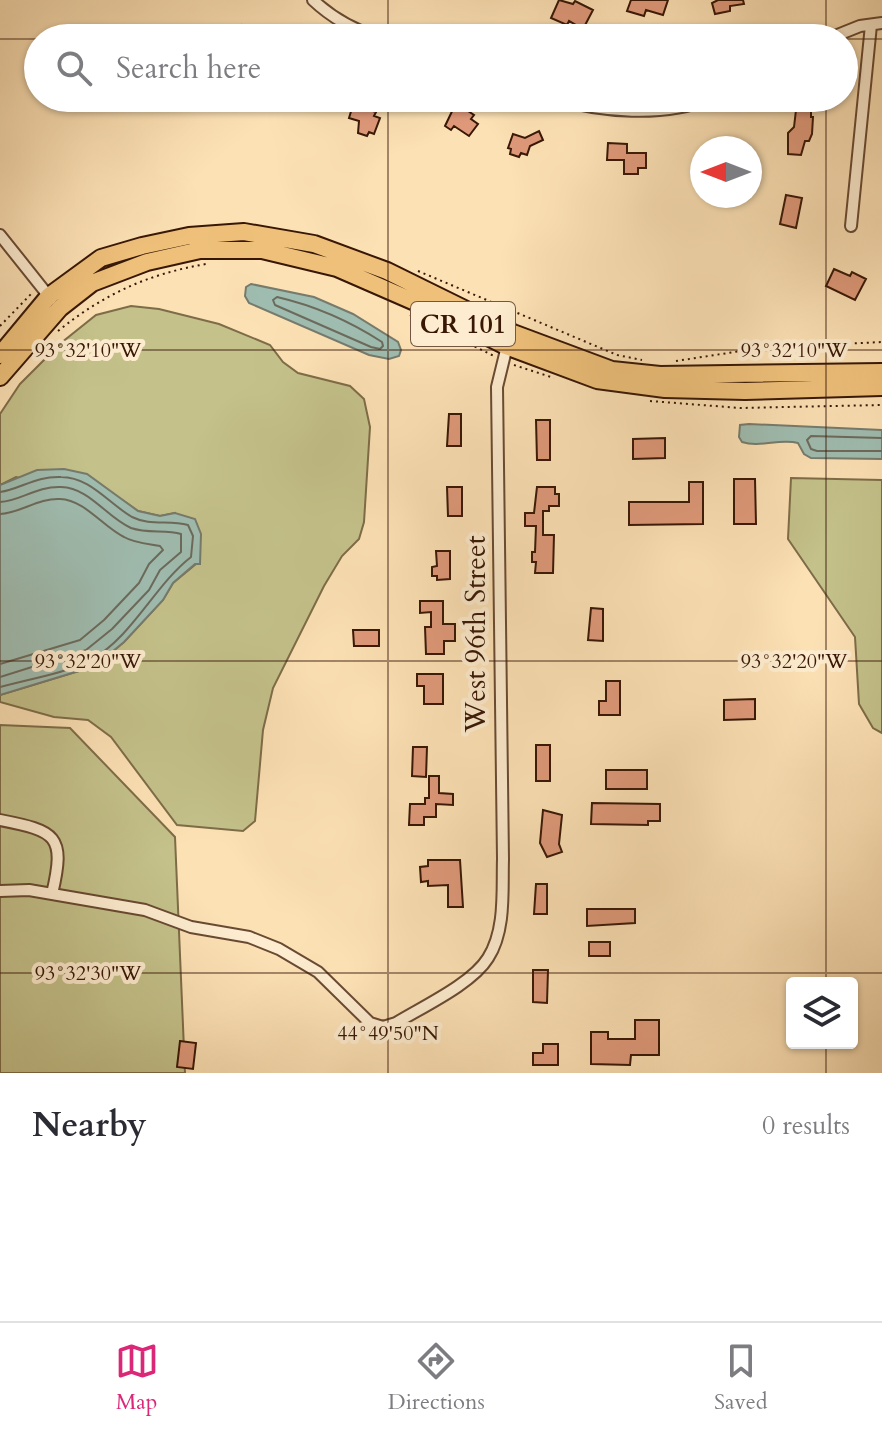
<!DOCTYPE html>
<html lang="en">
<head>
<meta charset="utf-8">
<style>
	body { margin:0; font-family:Cardo,serif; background:#f7f7f7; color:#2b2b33 }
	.controls { position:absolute; right:24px; bottom:24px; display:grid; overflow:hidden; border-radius:8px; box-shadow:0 2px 6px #0004 }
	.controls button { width:72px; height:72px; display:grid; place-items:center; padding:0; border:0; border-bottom:2px solid #e1e1e2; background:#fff; color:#2b2b33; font:40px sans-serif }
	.compass { position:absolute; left:690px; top:136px; width:72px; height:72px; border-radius:50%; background:#fff; box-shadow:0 2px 6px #0004; rotate:270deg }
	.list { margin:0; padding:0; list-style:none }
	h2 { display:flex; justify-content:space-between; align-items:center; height:104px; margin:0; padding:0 32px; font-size:34px }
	h2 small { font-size:26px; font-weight:400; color:#7c7c81 }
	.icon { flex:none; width:44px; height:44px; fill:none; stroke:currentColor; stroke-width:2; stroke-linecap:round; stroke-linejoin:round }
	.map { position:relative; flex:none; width:882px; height:1073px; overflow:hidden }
	.search { position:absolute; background:#fff; box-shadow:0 2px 6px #0004; left:24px; right:24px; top:24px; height:88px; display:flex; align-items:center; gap:20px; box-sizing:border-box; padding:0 28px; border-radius:44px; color:#7c7c81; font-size:30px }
	.sheet { height:248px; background:#fff }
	nav { display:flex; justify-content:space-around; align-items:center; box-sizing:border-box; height:112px; border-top:2px solid #e1e1e2; background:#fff; font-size:22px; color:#7c7c81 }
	nav a { display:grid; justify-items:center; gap:4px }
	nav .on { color:#db2777 }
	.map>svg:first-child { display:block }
	.green { fill:#c4c18a; stroke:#7e6c48; stroke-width:2 }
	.water { fill:#9fbdb1; stroke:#767b6d; stroke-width:2 }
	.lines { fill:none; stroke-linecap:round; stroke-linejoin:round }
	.shore { stroke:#6c6a5c; stroke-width:2 }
	.building { fill:#df997a; stroke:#381706; stroke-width:2 }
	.street-casing { stroke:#694a32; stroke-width:14 }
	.primary-casing { stroke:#381706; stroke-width:20 }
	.path { stroke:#381706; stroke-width:2; stroke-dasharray:2 4; stroke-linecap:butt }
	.street { stroke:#fdeccf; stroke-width:10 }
	.primary { stroke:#eec07a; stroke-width:16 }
	.ticks { fill:none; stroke:#381706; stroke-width:2; stroke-opacity:0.45 }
	.labels { text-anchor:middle; stroke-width:8; stroke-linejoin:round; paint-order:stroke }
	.shield { fill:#fdeccf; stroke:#735742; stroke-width:2 }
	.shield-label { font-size:26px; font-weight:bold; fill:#381706 }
	.street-label { font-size:28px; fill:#381706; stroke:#fdeccf }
	.ticks-label { font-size:20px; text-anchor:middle; fill:#381706; stroke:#fdeccf; stroke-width:8; stroke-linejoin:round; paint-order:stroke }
</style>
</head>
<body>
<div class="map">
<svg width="882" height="1073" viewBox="0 0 882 1073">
	<rect width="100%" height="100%" fill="#fce1b5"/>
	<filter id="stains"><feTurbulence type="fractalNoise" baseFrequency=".0025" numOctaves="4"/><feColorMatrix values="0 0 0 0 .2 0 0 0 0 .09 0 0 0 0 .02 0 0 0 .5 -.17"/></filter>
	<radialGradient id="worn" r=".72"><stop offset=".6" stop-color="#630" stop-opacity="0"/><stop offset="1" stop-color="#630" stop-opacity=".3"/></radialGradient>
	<path class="green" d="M 131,306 L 159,309 L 219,324 L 270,345 L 283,362 L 298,373 L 350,386 L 364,399 L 370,427 L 364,522 L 359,539 L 342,556 L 324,586 L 273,688 L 263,730 L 255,821 L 243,831 L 177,825 L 111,737 L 88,720 L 54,717 L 0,702 L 0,695 L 95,666 L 124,642 L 163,600 L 173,583 L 196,564 L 175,513 L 160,516 L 138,511 L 122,500 L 16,477 L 0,485 L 0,414 L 20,384 L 61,343 L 96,315 Z
		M 791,478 L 882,480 L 882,733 L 873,728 L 859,704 L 855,637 L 788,539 Z
		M 0,725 L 70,728 L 175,837 L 185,1073 L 0,1073 Z"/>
	<path class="water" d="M 251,284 L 314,297 L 353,314 L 398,342 L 401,350 L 399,356 L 389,359 L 369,355 L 249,303 L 245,296 L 246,287 Z
		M 749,424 L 882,430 L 882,459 L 811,458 L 804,454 L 798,443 C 780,438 760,448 742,442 L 739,437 L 740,425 Z
		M 64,469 L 87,474 L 138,511 L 160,516 L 175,513 L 195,519 L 201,534 L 200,564 L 195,564 L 173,583 L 163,600 L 124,642 L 95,666 L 0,695 L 0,485 L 37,470 Z"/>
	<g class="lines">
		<path class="shore" d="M 277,297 C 316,306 348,320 382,342 L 383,346 L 380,349 L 371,347 L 275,305 L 273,300 Z
			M 882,438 L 811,436 L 807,440 L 811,449 L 817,451 L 882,451
			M 0,492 C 21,489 35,476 61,477 C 90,477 108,503 132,517 C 150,526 169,520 188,525 L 193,536 L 191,557 C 154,586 133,636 91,660 C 64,674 29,679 0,687
			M 0,502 C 21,501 36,486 61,487 C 90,488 106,517 131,528 C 148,534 166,529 181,534 L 181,552 L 160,570 L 149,590 L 112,629 L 86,650 L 0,677
			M 0,514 C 21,513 38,498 60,499 C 85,500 103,527 124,537 C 134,543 149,544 160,546 L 163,550 L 149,564 L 139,583 L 104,620 L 80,640 L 0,664"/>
	</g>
	<path class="building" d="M 559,0 L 573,4 L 575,1 L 593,10 L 583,29 L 569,21 L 567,25 L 551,18 Z
		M 631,0 L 668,0 L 663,15 L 646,10 L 644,16 L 627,11 Z
		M 718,0 L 743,0 L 744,4 L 730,6 L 730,11 L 715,14 L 712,3 Z
		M 242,25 L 255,33 L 257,29 L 270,38 L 233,38 Z
		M 456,103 L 474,115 L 471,119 L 478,124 L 469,136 L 454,126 L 451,130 L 445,126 Z
		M 353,105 L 376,112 L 374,116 L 380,118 L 374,134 L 369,132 L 367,136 L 358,133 L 359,121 L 349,118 Z
		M 796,110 L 811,111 L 811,117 L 813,117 L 812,134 L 809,141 L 805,141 L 801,155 L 788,154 L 788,133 L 794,127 Z
		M 539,131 L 543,140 L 530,146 L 527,155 L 521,153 L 519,157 L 510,154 L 511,149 L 508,148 L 513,134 L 525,138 Z
		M 608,143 L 627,144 L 627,153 L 646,153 L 646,168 L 638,168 L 638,174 L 624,174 L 624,160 L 607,160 Z
		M 786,195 L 802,198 L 796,228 L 780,224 Z
		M 834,269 L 850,276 L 852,272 L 866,279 L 855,300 L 826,286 Z
		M 449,414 L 461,414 L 461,446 L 447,446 Z
		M 536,420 L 550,420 L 550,460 L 537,460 Z
		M 665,438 L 665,458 L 633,459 L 633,439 Z
		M 734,479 L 755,479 L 756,524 L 734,524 Z
		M 689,482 L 703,482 L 703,524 L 629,525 L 629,502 L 689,502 Z
		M 447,487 L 462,487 L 462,516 L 448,516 Z
		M 537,487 L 555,487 L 555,494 L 559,494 L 559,506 L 549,506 L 549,511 L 543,511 L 543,535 L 554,535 L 553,573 L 535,573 L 536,562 L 532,562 L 532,552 L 535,552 L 536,526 L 525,526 L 525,513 L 534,513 Z
		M 436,551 L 450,551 L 450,579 L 437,580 L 437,576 L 432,576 L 432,567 L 437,566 Z
		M 420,601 L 443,601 L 443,624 L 455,624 L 455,641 L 444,641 L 444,654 L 426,654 L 425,627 L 431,627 L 431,612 L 420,613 Z
		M 591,608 L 603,609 L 603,641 L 588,640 Z
		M 353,630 L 379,630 L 379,646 L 354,646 Z
		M 417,674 L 443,674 L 443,704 L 424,704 L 424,686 L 417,686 Z
		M 606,681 L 620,681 L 620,715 L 599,715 L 599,701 L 606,701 Z
		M 755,699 L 755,719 L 724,720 L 724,700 Z
		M 536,745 L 550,745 L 550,781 L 536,781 Z
		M 413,747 L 427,747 L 426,777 L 412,776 Z
		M 606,770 L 647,770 L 647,789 L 606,789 Z
		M 429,776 L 439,776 L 439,793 L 453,794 L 453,805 L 436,804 L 436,817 L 424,817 L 424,825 L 409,825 L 410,804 L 425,804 L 425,798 L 429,798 Z
		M 592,803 L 660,804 L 660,821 L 648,821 L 648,825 L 591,824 Z
		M 543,810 L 562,815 L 559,844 L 562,852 L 547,857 L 540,843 Z
		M 428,860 L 460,860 L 463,907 L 448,907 L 448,885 L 428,886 L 428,881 L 421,882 L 420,867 L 428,866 Z
		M 536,884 L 547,884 L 547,914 L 534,914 Z
		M 587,909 L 635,909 L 635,923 L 587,926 Z
		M 589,942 L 610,942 L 610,956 L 589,956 Z
		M 533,970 L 548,970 L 547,1003 L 533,1002 Z
		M 635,1020 L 659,1020 L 659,1055 L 631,1055 L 630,1065 L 591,1064 L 591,1032 L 608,1032 L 608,1039 L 635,1039 Z
		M 180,1041 L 196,1043 L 193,1069 L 177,1067 Z
		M 543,1044 L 558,1044 L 558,1065 L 533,1065 L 533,1053 L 543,1053 Z"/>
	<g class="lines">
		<defs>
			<path id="street" d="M 313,0 C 332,18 354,30 379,38
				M 830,38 L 860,26 L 882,23
				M 553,98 C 600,112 664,118 711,98
				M 851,226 L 871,25
				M 0,235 L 51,299
				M 0,820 C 56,831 66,835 52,894
				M 0,891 L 29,890 L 145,910 L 191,927 L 249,937 L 279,949 L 318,972 L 370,1023 L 383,1027 L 396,1023 C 422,1007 472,984 488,958 C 506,930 502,890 503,859 L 497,387 L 508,342"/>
			<path id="primary" d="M 0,355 L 49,296 L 101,258 L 142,246 L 189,236 L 244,232 L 314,244 L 387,271 L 513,333 L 612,370 L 660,375 L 882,372
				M 0,377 L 60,308 L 92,283 L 147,262 L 200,250 L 262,250 L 337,268 L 438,312 L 506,346 L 597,380 L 665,389 L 745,391 L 882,387"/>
		</defs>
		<use href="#street" class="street-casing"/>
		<use href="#primary" class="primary-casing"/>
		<path class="path" d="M 418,271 L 617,355 L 642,360
			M 410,315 L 494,356
			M 0,326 L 32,293
			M 58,331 C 104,294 148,274 206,264
			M 676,361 L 741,351 L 797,350 L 841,344 L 882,342
			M 514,365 L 554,378
			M 650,401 L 740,408 L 882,405"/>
		<use href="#street" class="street"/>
		<use href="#primary" class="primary"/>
	</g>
	<path class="ticks" d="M 388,0 L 388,38M 826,0 L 826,38M 0,39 L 38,39M 844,39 L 882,39M 388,98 L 388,1073M 826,98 L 826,983M 0,350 L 882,350M 0,661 L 882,661M 0,973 L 882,973M 826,1043 L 826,1073"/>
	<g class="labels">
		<rect class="shield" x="411" y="302" width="104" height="44" rx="6"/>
		<g class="shield-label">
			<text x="463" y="333">CR 101</text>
		</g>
		<g class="street-label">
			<text transform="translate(475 634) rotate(-90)" y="10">West 96th Street</text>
		</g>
	</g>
	<g class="ticks-label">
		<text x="794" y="357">93°32'10"W</text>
		<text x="88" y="357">93°32'10"W</text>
		<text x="794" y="668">93°32'20"W</text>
		<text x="88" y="668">93°32'20"W</text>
		<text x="88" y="980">93°32'30"W</text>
		<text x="388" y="1040">44°49'50"N</text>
	</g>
	<rect width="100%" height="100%" filter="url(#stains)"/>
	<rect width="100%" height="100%" fill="url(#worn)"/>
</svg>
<div class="controls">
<button><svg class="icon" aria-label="layers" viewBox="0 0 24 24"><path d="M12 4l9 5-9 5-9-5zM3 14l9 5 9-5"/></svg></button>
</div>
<svg class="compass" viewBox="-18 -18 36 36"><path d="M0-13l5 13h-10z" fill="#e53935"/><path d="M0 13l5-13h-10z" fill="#7c7c81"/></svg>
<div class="search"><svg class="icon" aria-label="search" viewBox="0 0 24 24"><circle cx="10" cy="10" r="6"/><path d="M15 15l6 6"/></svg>Search here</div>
</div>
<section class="sheet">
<h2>Nearby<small>0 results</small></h2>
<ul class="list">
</ul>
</section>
<nav>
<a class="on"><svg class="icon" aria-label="map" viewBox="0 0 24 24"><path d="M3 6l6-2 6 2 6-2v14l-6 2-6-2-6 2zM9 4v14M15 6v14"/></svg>Map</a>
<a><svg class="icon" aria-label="directions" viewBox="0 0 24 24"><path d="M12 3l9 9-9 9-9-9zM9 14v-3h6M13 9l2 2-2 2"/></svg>Directions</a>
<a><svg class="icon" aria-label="saved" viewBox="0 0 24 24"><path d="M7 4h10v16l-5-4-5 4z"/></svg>Saved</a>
</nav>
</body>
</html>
